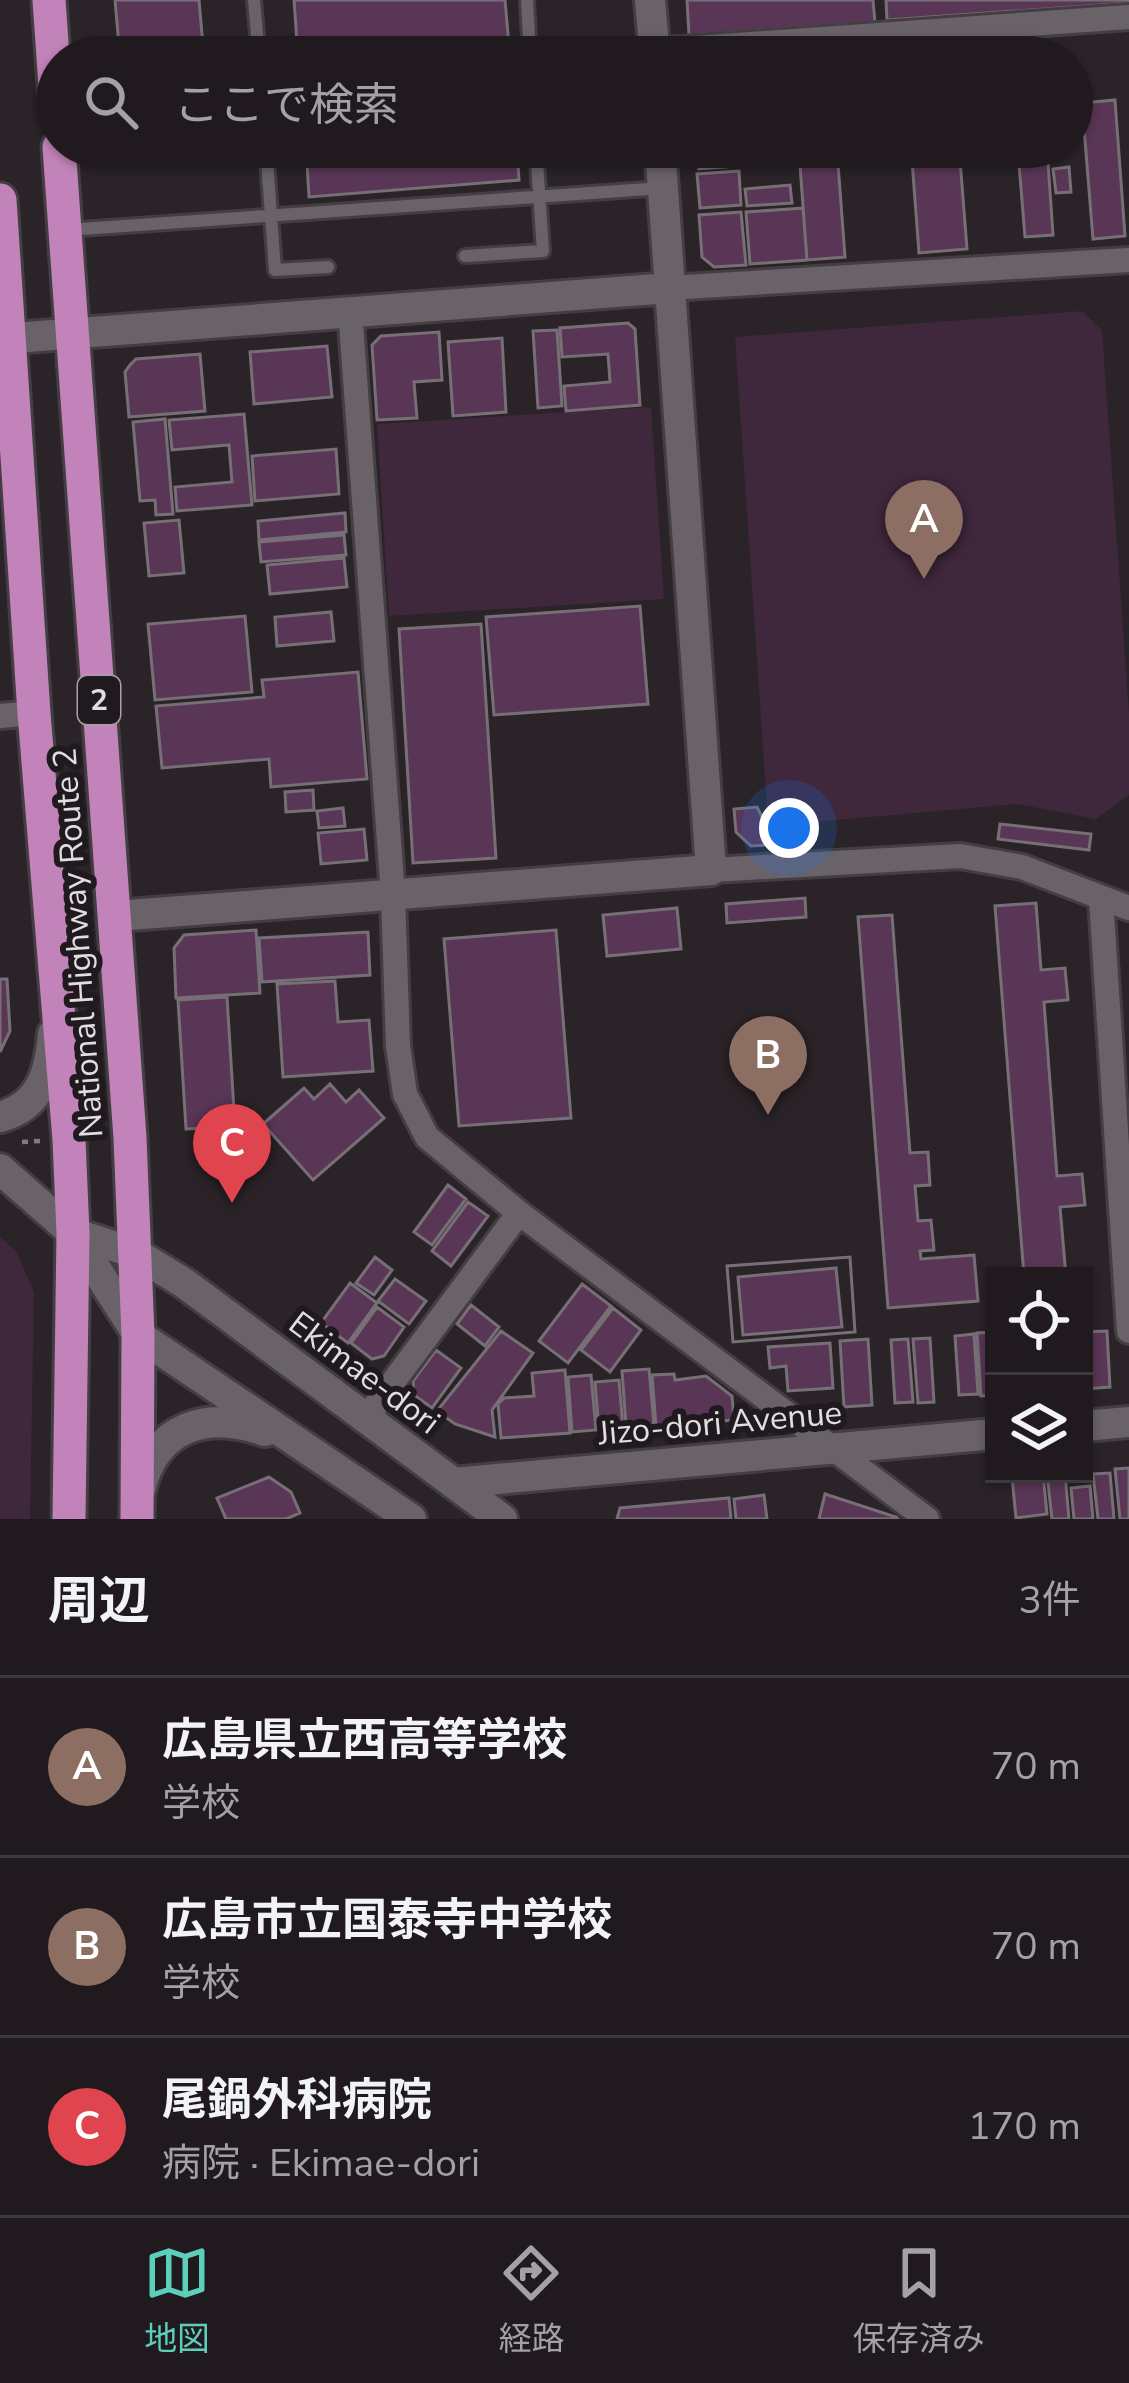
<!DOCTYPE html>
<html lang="ja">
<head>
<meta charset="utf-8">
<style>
	body { margin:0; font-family:"Nunito Sans","Noto Sans JP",sans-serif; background:#2d272b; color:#f1f3f6 }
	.controls { position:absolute; right:36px; bottom:36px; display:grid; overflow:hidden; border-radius:0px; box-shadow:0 3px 9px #0004 }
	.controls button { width:108px; height:108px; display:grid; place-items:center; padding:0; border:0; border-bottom:3px solid #3d383c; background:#201a1e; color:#f1f3f6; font:60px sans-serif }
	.you { position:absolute; left:789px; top:828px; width:42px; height:42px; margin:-30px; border:9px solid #fff; border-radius:50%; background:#1a73e8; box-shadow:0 0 0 18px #1a73e833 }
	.badge { display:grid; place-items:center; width:78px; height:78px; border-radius:50%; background:#5bcebc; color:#fff; font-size:39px; font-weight:700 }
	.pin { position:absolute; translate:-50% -99px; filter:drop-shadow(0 3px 6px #0008) }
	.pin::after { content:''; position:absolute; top:63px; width:42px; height:36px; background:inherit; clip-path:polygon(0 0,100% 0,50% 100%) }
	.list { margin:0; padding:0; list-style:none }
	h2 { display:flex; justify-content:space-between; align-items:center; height:156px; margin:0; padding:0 48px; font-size:51px }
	h2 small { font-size:39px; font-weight:400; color:#a2a1a4 }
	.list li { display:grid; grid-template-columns:78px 1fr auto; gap:36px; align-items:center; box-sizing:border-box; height:180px; padding:0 48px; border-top:3px solid #3d383c }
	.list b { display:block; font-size:45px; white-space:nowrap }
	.list p { margin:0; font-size:39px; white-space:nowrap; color:#a2a1a4 }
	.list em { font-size:39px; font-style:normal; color:#a2a1a4 }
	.icon { flex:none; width:66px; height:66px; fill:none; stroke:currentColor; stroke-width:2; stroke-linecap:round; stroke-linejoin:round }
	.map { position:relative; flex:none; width:1129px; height:1519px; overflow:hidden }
	.search { position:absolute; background:#201a1e; box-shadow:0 3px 9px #0004; left:36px; right:36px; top:36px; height:132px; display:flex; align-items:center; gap:30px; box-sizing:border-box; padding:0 42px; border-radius:66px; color:#a2a1a4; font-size:45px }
	.sheet { height:696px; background:#201a1e }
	nav { display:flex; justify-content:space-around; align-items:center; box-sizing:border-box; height:168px; border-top:3px solid #3d383c; background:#201a1e; font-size:33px; color:#a2a1a4 }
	nav a { display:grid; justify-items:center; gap:6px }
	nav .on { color:#5bcebc }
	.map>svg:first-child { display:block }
	.green { fill:#3f273c }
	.building { fill:#5a3656; stroke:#766f75; stroke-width:3; fill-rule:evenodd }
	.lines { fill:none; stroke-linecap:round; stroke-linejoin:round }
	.service-casing { stroke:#443e43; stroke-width:18 }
	.minor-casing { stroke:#443e43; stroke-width:30 }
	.tertiary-casing { stroke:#443e43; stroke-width:36 }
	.trunk-casing { stroke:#443e43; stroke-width:39 }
	.path { stroke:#827c81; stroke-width:4.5; stroke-dasharray:6 6; stroke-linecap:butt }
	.service { stroke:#6a6269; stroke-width:12 }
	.minor { stroke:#6a6269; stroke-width:24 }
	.tertiary { stroke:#6a6269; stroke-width:30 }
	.trunk { stroke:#c183ba; stroke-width:33 }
	.labels { text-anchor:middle; stroke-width:12; stroke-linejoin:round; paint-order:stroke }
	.shield { fill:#201a1f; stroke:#a8a2a7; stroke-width:3 }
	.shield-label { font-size:30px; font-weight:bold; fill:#e2dde1 }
	.street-label { font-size:33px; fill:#e2dde1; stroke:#201a1f }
</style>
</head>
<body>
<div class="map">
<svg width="1129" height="1519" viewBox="0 0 1129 1519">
	<rect width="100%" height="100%" fill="#2a2328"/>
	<path class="green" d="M 1082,311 L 1102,330 L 1129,713 L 1129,795 L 1096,819 L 1017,804 L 791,824 L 767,807 L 735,337 Z
		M 651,407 L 664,599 L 389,616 L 377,424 Z
		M 0,1237 L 16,1251 L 34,1292 L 30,1519 L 0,1519 Z"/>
	<path class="building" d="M 115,0 L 199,0 L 204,57 L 120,57 Z
		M 294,0 L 505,0 L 510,57 L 298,57 Z
		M 687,0 L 873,0 L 875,22 L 689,35 Z
		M 886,0 L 1129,0 L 1129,3 L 887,20 Z
		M 1115,100 L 1125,236 L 1093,239 L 1082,103 Z
		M 306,147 L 517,147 L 519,180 L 309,197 Z
		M 697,147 L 790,147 L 792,162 L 699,169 Z
		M 911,147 L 959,147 L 967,249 L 919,253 Z
		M 837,150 L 845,257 L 807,260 L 799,152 Z
		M 1048,162 L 1053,235 L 1025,237 L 1019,164 Z
		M 1069,167 L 1071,192 L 1056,193 L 1053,169 Z
		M 739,171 L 741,205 L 700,208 L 697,174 Z
		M 790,185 L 792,203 L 747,206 L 745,189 Z
		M 803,208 L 807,260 L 750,264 L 746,212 Z
		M 741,212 L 746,265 L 714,267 L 702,257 L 699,215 Z
		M 628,323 L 635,329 L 640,405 L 566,411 L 564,386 L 610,382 L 608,354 L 562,357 L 560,328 Z
		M 557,330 L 562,406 L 538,408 L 533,331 Z
		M 439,332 L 442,380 L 414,382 L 417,418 L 377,420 L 372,345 L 381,336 Z
		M 502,338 L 506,412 L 453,416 L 448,342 Z
		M 327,346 L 332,397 L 254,404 L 250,352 Z
		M 200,354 L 205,411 L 129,417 L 125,372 L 130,365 L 136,359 Z
		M 244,414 L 252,505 L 177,511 L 175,487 L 232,482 L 229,445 L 172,450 L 169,420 Z
		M 165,419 L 173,514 L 156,515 L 155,500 L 140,501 L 133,422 Z
		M 336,449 L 339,494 L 255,501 L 252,456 Z
		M 345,513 L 346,532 L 259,540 L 258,521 Z
		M 179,520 L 184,573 L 149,576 L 144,523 Z
		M 344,535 L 346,555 L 261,562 L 259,542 Z
		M 344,558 L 347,587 L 270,594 L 267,565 Z
		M 640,606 L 648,704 L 494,715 L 486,617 Z
		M 331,612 L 334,641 L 277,646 L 275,617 Z
		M 245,616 L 252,692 L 155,700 L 148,624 Z
		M 481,624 L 496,858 L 413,863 L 399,629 Z
		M 358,672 L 367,779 L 271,787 L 269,759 L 162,768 L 156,706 L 264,697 L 262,680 Z
		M 313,790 L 314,810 L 286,812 L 285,792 Z
		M 757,807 L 764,821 L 779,820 L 781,844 L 751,846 L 736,832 L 734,809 Z
		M 343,808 L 345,826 L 319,828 L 317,811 Z
		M 1000,824 L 1091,834 L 1089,850 L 998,839 Z
		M 364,829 L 367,860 L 321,864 L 318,833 Z
		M 805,898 L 806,917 L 727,923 L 726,904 Z
		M 1036,903 L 1041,970 L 1065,968 L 1068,1000 L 1044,1002 L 1057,1176 L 1082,1174 L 1085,1205 L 1060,1207 L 1066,1276 L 1024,1276 L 995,906 Z
		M 677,908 L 681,949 L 607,956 L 603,915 Z
		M 892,915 L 910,1153 L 928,1152 L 930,1185 L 915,1186 L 918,1221 L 931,1220 L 934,1250 L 920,1251 L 921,1259 L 974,1255 L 978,1301 L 888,1308 L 858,917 Z
		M 256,930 L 260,993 L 176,998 L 174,948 L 184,935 Z
		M 556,930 L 571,1118 L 459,1126 L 444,939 Z
		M 368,932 L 370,975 L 262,982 L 259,938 Z
		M 0,979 L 7,979 L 10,1031 L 0,1052 Z
		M 335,981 L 338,1022 L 369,1020 L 373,1071 L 283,1077 L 277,984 Z
		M 227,997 L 235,1127 L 186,1129 L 178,1000 Z
		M 330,1084 L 346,1102 L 359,1090 L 384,1118 L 313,1180 L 263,1124 L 304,1088 L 314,1099 Z
		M 448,1185 L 466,1199 L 432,1245 L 414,1232 Z
		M 468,1202 L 488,1216 L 451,1266 L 432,1251 Z
		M 375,1257 L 392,1270 L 374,1295 L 356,1283 Z
		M 850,1257 L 855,1332 L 733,1342 L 727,1266 ZM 836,1268 L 842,1327 L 743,1335 L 738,1277 Z
		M 850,1257 L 855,1332 L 733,1342 L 727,1266 Z
		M 395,1279 L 426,1301 L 409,1324 L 378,1301 Z
		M 350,1283 L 377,1303 L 348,1343 L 321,1323 Z
		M 582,1284 L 611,1306 L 568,1363 L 539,1341 Z
		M 471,1305 L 499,1327 L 485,1346 L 457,1324 Z
		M 377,1307 L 404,1327 L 384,1356 L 372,1359 L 351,1343 Z
		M 613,1308 L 641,1330 L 610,1372 L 581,1350 Z
		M 501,1331 L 533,1353 L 492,1410 L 495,1437 L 455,1424 L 437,1411 Z
		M 1107,1331 L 1110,1387 L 1084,1389 L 1084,1332 Z
		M 994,1332 L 994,1395 L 981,1396 L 977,1333 Z
		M 974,1334 L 978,1394 L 959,1395 L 955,1336 Z
		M 930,1338 L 934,1402 L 918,1403 L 913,1339 Z
		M 868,1339 L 872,1405 L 844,1407 L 840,1341 Z
		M 908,1339 L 913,1402 L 895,1403 L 891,1340 Z
		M 830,1343 L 833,1388 L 788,1391 L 786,1366 L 770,1368 L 768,1347 Z
		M 436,1350 L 461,1368 L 432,1408 L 414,1395 L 413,1381 Z
		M 649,1369 L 654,1424 L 626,1426 L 622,1371 Z
		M 565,1370 L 570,1433 L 501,1438 L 498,1404 L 504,1398 L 534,1396 L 532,1373 Z
		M 674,1374 L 675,1380 L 706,1376 L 732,1396 L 734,1420 L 656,1426 L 652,1375 Z
		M 591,1375 L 596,1430 L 572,1432 L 568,1377 Z
		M 619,1380 L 623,1428 L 599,1430 L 595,1382 Z
		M 1129,1468 L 1129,1519 L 1120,1519 L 1115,1469 Z
		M 1110,1473 L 1114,1519 L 1098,1519 L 1093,1474 Z
		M 1043,1474 L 1047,1514 L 1016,1518 L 1012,1477 Z
		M 1047,1474 L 1065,1474 L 1069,1519 L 1052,1519 Z
		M 269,1477 L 291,1492 L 300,1513 L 286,1519 L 226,1519 L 217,1498 Z
		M 1090,1486 L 1093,1519 L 1074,1519 L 1071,1488 Z
		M 825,1494 L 896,1517 L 898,1519 L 819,1519 Z
		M 764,1495 L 767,1519 L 736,1519 L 734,1499 Z
		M 729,1498 L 731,1519 L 617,1519 L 620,1508 Z"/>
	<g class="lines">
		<defs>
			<path id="service" d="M 254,0 L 259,57
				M 527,0 L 530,57
				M 266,147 L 275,270 L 328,267
				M 67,230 L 662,188
				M 465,256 L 543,251 L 536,147"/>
			<path id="minor" d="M 654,51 L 1129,17
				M 669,288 L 1129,260
				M 350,310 L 393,895 L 398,1046 L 405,1094 L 427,1137 L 519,1213 L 927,1519
				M 0,716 L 34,713
				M 711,870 L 960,856 L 1022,867 L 1129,908
				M 1101,899 L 1129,1331
				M 367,1417 L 519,1213"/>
			<path id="tertiary" d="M 650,0 L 655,57
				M 0,339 L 669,288
				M 116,916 L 711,870 L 660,147
				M 0,1117 C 41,1106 50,1072 53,1034
				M 0,1169 L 73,1233 L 138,1335 L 411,1519
				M 73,1233 L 135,1253 L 184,1283 L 502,1519
				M 1084,1426 L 1129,1422
				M 453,1483 L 994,1434
				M 140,1490 C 155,1426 207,1410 265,1431"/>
			<path id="trunk" d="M 49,0 L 57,113
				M 59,147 L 130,1138 L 138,1335 L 137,1519
				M 0,200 L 34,713 L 69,1140 L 73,1233 L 69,1519"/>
		</defs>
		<use href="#service" class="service-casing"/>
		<use href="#minor" class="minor-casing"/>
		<use href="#tertiary" class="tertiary-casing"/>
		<use href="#trunk" class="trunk-casing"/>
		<path class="path" d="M 22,1142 L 40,1141"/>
		<use href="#service" class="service"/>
		<use href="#minor" class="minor"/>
		<use href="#tertiary" class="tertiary"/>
		<use href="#trunk" class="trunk"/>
	</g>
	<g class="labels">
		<rect class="shield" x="78" y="676" width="42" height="48" rx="9"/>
		<g class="shield-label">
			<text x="99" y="710">2</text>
		</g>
		<g class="street-label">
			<text transform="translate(77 943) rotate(-94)" y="12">National Highway Route 2</text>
			<text transform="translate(365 1372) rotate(37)" y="12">Ekimae-dori</text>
			<text transform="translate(720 1422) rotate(-5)" y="12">Jizo-dori Avenue</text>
		</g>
	</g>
</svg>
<div class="controls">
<button><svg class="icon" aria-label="locate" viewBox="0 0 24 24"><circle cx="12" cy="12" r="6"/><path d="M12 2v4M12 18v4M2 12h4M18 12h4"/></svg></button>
<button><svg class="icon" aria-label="layers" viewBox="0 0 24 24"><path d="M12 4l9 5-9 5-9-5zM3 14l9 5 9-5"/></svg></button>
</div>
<div class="you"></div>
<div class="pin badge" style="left:924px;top:579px;background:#8d6e63">A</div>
<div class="pin badge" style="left:768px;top:1115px;background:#8d6e63">B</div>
<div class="pin badge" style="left:232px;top:1203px;background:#e0444e">C</div>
<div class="search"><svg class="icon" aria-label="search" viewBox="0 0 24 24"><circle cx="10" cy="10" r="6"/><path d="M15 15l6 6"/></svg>ここで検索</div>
</div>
<section class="sheet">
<h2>周辺<small>3件</small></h2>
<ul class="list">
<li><span class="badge" style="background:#8d6e63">A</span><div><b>広島県立西高等学校</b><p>学校</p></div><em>70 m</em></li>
<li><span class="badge" style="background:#8d6e63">B</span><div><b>広島市立国泰寺中学校</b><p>学校</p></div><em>70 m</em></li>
<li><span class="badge" style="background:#e0444e">C</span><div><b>尾鍋外科病院</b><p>病院 · Ekimae-dori</p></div><em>170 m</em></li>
</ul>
</section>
<nav>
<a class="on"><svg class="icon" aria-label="map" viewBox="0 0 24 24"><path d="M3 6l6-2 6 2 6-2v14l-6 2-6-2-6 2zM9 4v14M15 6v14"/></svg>地図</a>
<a><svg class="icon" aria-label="directions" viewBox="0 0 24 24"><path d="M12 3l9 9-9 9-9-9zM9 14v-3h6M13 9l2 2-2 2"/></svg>経路</a>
<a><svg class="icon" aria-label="saved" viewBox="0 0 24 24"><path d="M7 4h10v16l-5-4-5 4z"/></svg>保存済み</a>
</nav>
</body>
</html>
